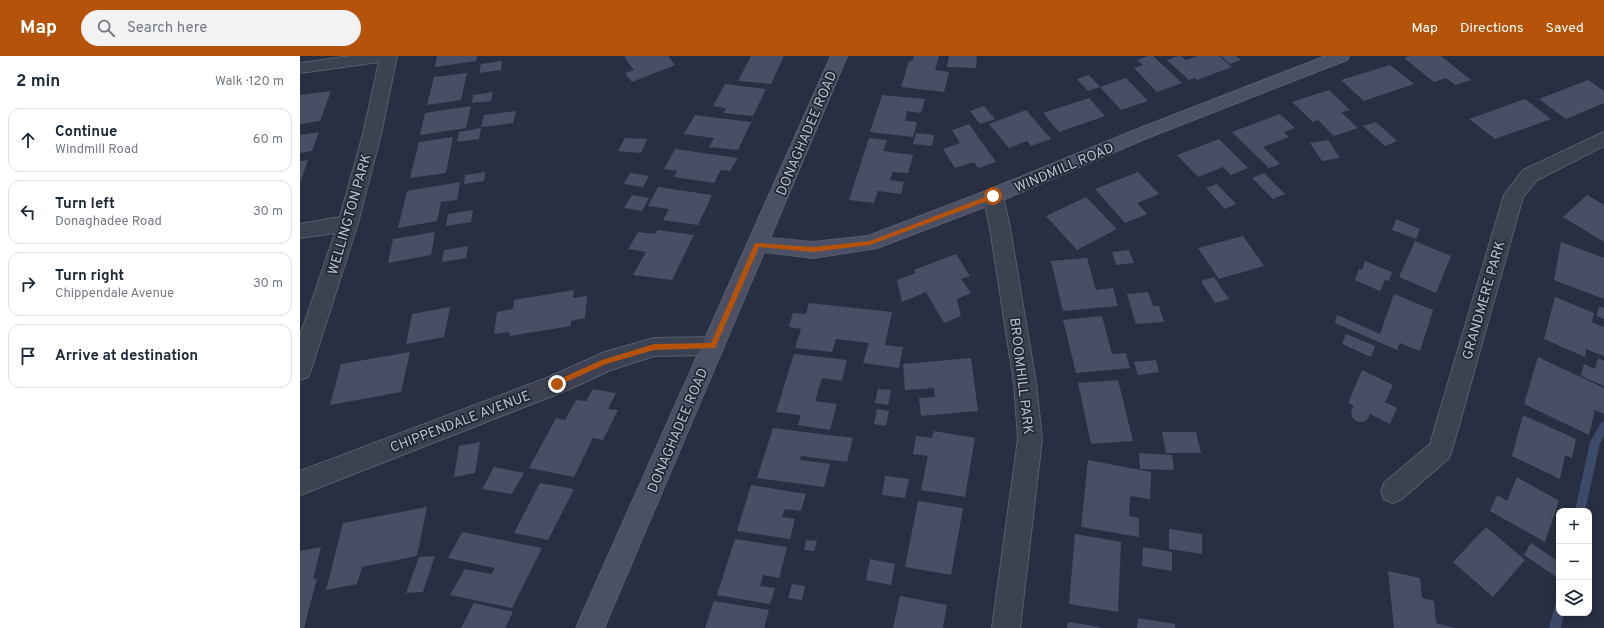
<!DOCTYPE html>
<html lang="en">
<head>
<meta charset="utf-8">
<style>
	body { margin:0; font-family:Overpass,sans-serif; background:#f2f2f3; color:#1f2937 }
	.controls { position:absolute; right:12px; bottom:12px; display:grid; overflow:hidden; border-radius:8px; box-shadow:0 2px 10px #0003 }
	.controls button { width:36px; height:36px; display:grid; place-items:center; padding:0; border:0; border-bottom:1px solid #e0e1e3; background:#fff; color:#1f2937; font:20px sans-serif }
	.stop { position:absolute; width:12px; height:12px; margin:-9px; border:3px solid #b45309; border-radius:50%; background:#fff }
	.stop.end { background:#b45309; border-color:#fff; box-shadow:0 1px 4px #0008 }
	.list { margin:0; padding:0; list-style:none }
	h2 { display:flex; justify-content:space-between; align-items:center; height:52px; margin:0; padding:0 16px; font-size:17px }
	h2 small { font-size:13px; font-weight:400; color:#747a83 }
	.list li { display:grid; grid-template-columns:26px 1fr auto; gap:12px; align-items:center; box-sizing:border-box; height:64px; margin:0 8px 8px; padding:0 8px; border:1px solid #e0e1e3; border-radius:12px }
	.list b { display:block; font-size:15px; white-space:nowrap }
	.list p { margin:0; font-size:13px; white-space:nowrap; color:#747a83 }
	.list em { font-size:13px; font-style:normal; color:#747a83 }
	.icon { flex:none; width:22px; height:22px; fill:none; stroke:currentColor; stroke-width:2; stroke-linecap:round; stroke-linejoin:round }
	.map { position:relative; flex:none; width:1304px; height:572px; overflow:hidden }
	header { display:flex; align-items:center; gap:24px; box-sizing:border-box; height:56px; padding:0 20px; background:#b45309; color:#fff }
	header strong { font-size:19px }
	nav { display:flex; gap:22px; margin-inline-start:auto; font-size:14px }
	.search { width:280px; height:36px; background:#f2f2f3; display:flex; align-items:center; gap:10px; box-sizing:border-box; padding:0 14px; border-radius:22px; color:#747a83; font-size:15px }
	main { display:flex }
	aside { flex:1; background:#fff }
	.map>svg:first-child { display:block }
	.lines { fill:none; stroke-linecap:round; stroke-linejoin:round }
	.stream { fill:#3f4a6a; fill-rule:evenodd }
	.building { fill:#484f64 }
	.street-casing { stroke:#585d6c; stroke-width:2 }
	.secondary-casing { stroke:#585d6c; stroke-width:2 }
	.street { fill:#3d4252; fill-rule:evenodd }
	.secondary { fill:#4b5064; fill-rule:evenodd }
	.route { fill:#b45309 }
	.labels { text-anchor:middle; stroke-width:3.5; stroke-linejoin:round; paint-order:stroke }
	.street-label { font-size:14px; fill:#babecc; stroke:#212737 }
</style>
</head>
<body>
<header>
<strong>Map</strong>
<div class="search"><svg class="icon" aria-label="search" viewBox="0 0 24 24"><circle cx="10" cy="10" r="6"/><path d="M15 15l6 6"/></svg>Search here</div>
<nav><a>Map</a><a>Directions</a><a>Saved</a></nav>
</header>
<main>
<aside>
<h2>2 min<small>Walk · 120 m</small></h2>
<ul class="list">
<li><svg class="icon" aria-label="ahead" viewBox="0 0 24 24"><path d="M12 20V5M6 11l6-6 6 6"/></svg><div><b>Continue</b><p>Windmill Road</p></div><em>60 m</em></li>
<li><svg class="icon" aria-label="left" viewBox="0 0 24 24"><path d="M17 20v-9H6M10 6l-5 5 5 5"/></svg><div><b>Turn left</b><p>Donaghadee Road</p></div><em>30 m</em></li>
<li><svg class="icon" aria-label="right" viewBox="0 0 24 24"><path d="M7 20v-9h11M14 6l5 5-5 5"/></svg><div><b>Turn right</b><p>Chippendale Avenue</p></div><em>30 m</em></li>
<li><svg class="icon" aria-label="arrive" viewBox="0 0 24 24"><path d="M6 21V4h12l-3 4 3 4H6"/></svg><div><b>Arrive at destination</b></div></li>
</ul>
</aside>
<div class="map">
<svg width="1304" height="572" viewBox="0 0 1304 572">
	<rect width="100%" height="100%" fill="#282f42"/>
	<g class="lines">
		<path class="stream" d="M 1304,366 L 1304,379 L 1300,387 L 1285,455 L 1275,455 L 1290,386 L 1301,367 Z
			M 1259,547 L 1259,557 L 1264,557 L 1261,572 L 1249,572 L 1255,549 Z"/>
	</g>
	<path class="building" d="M 137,0 L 177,0 L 176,5 L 135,11 Z
		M 326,0 L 368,0 L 375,9 L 332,26 L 325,17 L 334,14 L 324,1 Z
		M 451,0 L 484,0 L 471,28 L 438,25 Z
		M 614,0 L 639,0 L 635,14 L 649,16 L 644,36 L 601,31 L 609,5 L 612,5 Z
		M 649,0 L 677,0 L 676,12 L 647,11 Z
		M 848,0 L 853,0 L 882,27 L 857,36 L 834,12 L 843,9 L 837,4 Z
		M 878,0 L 881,0 L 886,4 L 897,0 L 919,0 L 932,11 L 897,24 L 895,22 L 889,24 L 867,4 Z
		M 921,0 L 936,0 L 941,4 L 930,8 Z
		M 1110,0 L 1141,0 L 1171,24 L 1155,29 L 1146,22 L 1134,26 L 1104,2 Z
		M 202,5 L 201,14 L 179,17 L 181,8 Z
		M 1090,9 L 1114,28 L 1064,45 L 1041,24 Z
		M 167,17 L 161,44 L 127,49 L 134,21 Z
		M 789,19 L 800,31 L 788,35 L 777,23 Z
		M 826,22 L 848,45 L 821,54 L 800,31 Z
		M 1288,24 L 1304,35 L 1304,47 L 1266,63 L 1239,43 Z
		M 425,28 L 466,33 L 453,60 L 423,57 L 426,52 L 413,50 Z
		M 1029,34 L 1050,54 L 1041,56 L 1058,72 L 1034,80 L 1018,64 L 1013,66 L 992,46 Z
		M 31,35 L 20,65 L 0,68 L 0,39 Z
		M 193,36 L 191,45 L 172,47 L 173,39 Z
		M 582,39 L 625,43 L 621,57 L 607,55 L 605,65 L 617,66 L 613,81 L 570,76 Z
		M 789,42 L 805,60 L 759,76 L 743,57 Z
		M 1225,43 L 1251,63 L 1195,83 L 1169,63 Z
		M 171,50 L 166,72 L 120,79 L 125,57 Z
		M 684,50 L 695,63 L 680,68 L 670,55 Z
		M 726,54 L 751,83 L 731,90 L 727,85 L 709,92 L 689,68 Z
		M 216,55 L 213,67 L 181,71 L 184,59 Z
		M 980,58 L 995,72 L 984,76 L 989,81 L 963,91 L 980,108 L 969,112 L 932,76 Z
		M 395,59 L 451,66 L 438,94 L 409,91 L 414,82 L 384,78 Z
		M 1076,66 L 1097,85 L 1085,90 L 1063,70 Z
		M 669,68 L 696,106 L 678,112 L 674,106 L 655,112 L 643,93 L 660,87 L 652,74 Z
		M 181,72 L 179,83 L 157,86 L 159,76 Z
		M 19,76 L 12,95 L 0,97 L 0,79 Z
		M 616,77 L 634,79 L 632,90 L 613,88 Z
		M 153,81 L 146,117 L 110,122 L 119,86 Z
		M 325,82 L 347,83 L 341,97 L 318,95 Z
		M 569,82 L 587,84 L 583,95 L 613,99 L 608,117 L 593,116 L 590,124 L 604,126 L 601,138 L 578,135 L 574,147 L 549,144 Z
		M 919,83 L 948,112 L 931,119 L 923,111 L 898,121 L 877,99 Z
		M 1028,84 L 1040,102 L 1022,105 L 1010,87 Z
		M 375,93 L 438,102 L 430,115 L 421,114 L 414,127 L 374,121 L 377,115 L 364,113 Z
		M 8,104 L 0,127 L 0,105 Z
		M 185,116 L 184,125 L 164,128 L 165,119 Z
		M 838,116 L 859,138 L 837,147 L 847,158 L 825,167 L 795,133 Z
		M 330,117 L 349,120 L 343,131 L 324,128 Z
		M 964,117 L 985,138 L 973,143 L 952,122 Z
		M 160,126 L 157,144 L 141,146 L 137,165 L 98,172 L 107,135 Z
		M 917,128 L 936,148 L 925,153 L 906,132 Z
		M 358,131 L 412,139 L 398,169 L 363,164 L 369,153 L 348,150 Z
		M 332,139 L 349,142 L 342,155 L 324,152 Z
		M 1287,139 L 1304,149 L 1304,186 L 1263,161 Z
		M 786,141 L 817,173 L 777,194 L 746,160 Z
		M 173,154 L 171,166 L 146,170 L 148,158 Z
		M 1096,163 L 1120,173 L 1116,183 L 1092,174 Z
		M 358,174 L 394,179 L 372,224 L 333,219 L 346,196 L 328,193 L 338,176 L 355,178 Z
		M 135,176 L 131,199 L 88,207 L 93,183 Z
		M 943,180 L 964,210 L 919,223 L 898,192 Z
		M 1115,185 L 1151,200 L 1136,237 L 1099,221 Z
		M 1261,186 L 1304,202 L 1304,243 L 1254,224 Z
		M 168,190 L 166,202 L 142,206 L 144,194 Z
		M 829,194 L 834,207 L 816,209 L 812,196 Z
		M 656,198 L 670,220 L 661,223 L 671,237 L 657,243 L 661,260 L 644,267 L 626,236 L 602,246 L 597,224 L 616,217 L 614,214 Z
		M 787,202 L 796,234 L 813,232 L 818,250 L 763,255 L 751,205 Z
		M 1065,205 L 1092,216 L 1089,225 L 1085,224 L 1080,235 L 1055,224 L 1059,213 L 1062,214 Z
		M 914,221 L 929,243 L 915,247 L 901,225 Z
		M 274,234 L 273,242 L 287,240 L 285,262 L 271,265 L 271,270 L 209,280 L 210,276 L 194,278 L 197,256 L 213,253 L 214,244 Z
		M 848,236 L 853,250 L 859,250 L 864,266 L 836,268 L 827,238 Z
		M 1094,238 L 1133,254 L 1120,295 L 1100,287 L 1097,294 L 1035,267 L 1037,259 L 1080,278 Z
		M 1255,241 L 1294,257 L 1292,266 L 1304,271 L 1304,300 L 1286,293 L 1285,301 L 1244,283 Z
		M 509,247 L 592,256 L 585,289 L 603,291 L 599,312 L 563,307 L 569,287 L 536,283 L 532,296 L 495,292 L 501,273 L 489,271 L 493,257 L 506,258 Z
		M 1299,250 L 1304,252 L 1304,263 L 1297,260 Z
		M 150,251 L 144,281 L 106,288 L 112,258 Z
		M 802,260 L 812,298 L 826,297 L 830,312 L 776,317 L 763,264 Z
		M 1046,278 L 1075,290 L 1071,301 L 1042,288 Z
		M 110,296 L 101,336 L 30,349 L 41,308 Z
		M 494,298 L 547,304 L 542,325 L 522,322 L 515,345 L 537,348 L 530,374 L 498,369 L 501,359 L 476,356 Z
		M 1238,301 L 1304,332 L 1304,358 L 1295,354 L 1289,379 L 1224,348 Z
		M 671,302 L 678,355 L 621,360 L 619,342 L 635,341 L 634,332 L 605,334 L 603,308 Z
		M 1298,302 L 1304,305 L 1304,330 L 1281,320 L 1284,308 L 1295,313 Z
		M 856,304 L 859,316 L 838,319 L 834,306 Z
		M 1062,314 L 1093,329 L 1085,346 L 1097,352 L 1090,368 L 1070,358 L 1067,364 L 1063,366 L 1056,365 L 1052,361 L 1051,356 L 1054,350 L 1048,347 Z
		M 818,324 L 833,385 L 791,388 L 778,327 Z
		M 293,333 L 316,337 L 308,353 L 318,354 L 303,384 L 293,382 L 274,421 L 229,412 L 256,362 L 265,364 L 276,344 L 286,345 Z
		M 578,333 L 591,334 L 588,349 L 575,347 Z
		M 577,353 L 589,355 L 586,370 L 574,368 Z
		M 1223,359 L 1276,383 L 1272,402 L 1265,399 L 1260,423 L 1212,400 Z
		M 473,372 L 553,382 L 547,406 L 501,400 L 500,404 L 530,408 L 524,431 L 457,422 Z
		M 634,375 L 675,382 L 665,441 L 621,434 L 628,400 L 613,398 L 616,380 L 632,382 Z
		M 862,376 L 896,376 L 901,397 L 866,397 Z
		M 180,386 L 175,417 L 154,421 L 159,390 Z
		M 839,397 L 872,399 L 874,414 L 840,413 Z
		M 788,404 L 851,416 L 850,443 L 830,440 L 829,460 L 839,462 L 839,481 L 781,471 Z
		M 194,411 L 224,417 L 212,438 L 182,433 Z
		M 585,420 L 609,423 L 605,442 L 582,439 Z
		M 1217,421 L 1259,445 L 1245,486 L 1190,455 L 1197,439 L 1207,445 Z
		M 240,427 L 274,433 L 248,484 L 214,477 Z
		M 451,429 L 506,438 L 501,455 L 485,453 L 482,461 L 495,463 L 490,483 L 437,475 Z
		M 618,445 L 663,452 L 651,519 L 605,511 Z
		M 127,451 L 117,500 L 62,511 L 57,528 L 26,534 L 43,467 Z
		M 1186,471 L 1225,504 L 1193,541 L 1153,506 Z
		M 869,473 L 902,478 L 902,498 L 869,493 Z
		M 162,476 L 242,492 L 212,552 L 150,539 L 165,513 L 191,518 L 195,512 L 148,502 Z
		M 775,478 L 821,486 L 818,556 L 769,548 Z
		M 435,483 L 487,491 L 479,522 L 463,519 L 460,530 L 475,532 L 470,548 L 417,539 Z
		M 506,484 L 517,485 L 514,495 L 504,494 Z
		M 1231,487 L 1259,506 L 1259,523 L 1224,499 Z
		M 21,491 L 13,523 L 17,522 L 4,572 L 0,572 L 0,495 Z
		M 843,491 L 872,496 L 872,515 L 842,510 Z
		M 135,500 L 123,536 L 106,537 L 119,501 Z
		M 570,503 L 595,508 L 591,529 L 566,524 Z
		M 1088,515 L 1120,522 L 1122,542 L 1134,545 L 1136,567 L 1154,572 L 1094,572 Z
		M 492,528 L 505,530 L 502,544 L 488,542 Z
		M 600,540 L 647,549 L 643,572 L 593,572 Z
		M 414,545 L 469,554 L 464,572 L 405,572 Z
		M 174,547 L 213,556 L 205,572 L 161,572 Z
		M 838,562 L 875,568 L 875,572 L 837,572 Z
		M 768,566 L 800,571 L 799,572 L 767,572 Z"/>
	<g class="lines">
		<defs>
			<path id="street" d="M 51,0 L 97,0 L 81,78 L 58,167 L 11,314 L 8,321 L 0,324 L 0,280 L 35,177 L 0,182 L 0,168 L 40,161 L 63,78 L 79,6 L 0,17 L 0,7 Z
				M 1304,76 L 1304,90 L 1237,124 L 1223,141 L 1152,394 L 1149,402 L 1102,443 L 1093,447 L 1084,443 L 1081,435 L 1084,427 L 1130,388 L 1204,139 L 1223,114 Z
				M 693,133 L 700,135 L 703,140 L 710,172 L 736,327 L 742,383 L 720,572 L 692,572 L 718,383 L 714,327 L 690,172 L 683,140 L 686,135 Z
				M 413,281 L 421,283 L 424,290 L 421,297 L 413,299 L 354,300 L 311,314 L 265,335 L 0,439 L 0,415 L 249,321 L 305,296 L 354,282 Z"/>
			<path id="secondary" d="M 531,0 L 547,0 L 470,182 L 513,186 L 568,180 L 686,135 L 835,74 L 1026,0 L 1049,0 L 1047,4 L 847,82 L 700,145 L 577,192 L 513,202 L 464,196 L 304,572 L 276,572 Z"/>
		</defs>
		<use href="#street" class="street-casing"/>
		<use href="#secondary" class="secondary-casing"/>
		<use href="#street" class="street"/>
		<use href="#secondary" class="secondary"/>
	</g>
	<path class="route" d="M 693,138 L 695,139 L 695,142 L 570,189 L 513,196 L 459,191 L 415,292 L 354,294 L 306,308 L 257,330 L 254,328 L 255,325 L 302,304 L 354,288 L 411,287 L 455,187 L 513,191 L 570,185 Z"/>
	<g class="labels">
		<g class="street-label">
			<text transform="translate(506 77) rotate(-67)" y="5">DONAGHADEE ROAD</text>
			<text transform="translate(764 111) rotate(-23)" y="5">WINDMILL ROAD</text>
			<text transform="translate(49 158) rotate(-74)" y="5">WELLINGTON PARK</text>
			<text transform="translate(1183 244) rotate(-74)" y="5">GRANDMERE PARK</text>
			<text transform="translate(722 320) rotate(83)" y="5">BROOMHILL PARK</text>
			<text transform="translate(160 365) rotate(-21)" y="5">CHIPPENDALE AVENUE</text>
			<text transform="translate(377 374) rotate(-67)" y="5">DONAGHADEE ROAD</text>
		</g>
	</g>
</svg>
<div class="controls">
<button>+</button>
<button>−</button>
<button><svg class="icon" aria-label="layers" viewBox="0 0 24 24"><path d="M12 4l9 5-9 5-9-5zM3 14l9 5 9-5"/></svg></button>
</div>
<div class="stop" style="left:693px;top:140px"></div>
<div class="stop end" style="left:257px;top:328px"></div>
</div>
</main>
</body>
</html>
